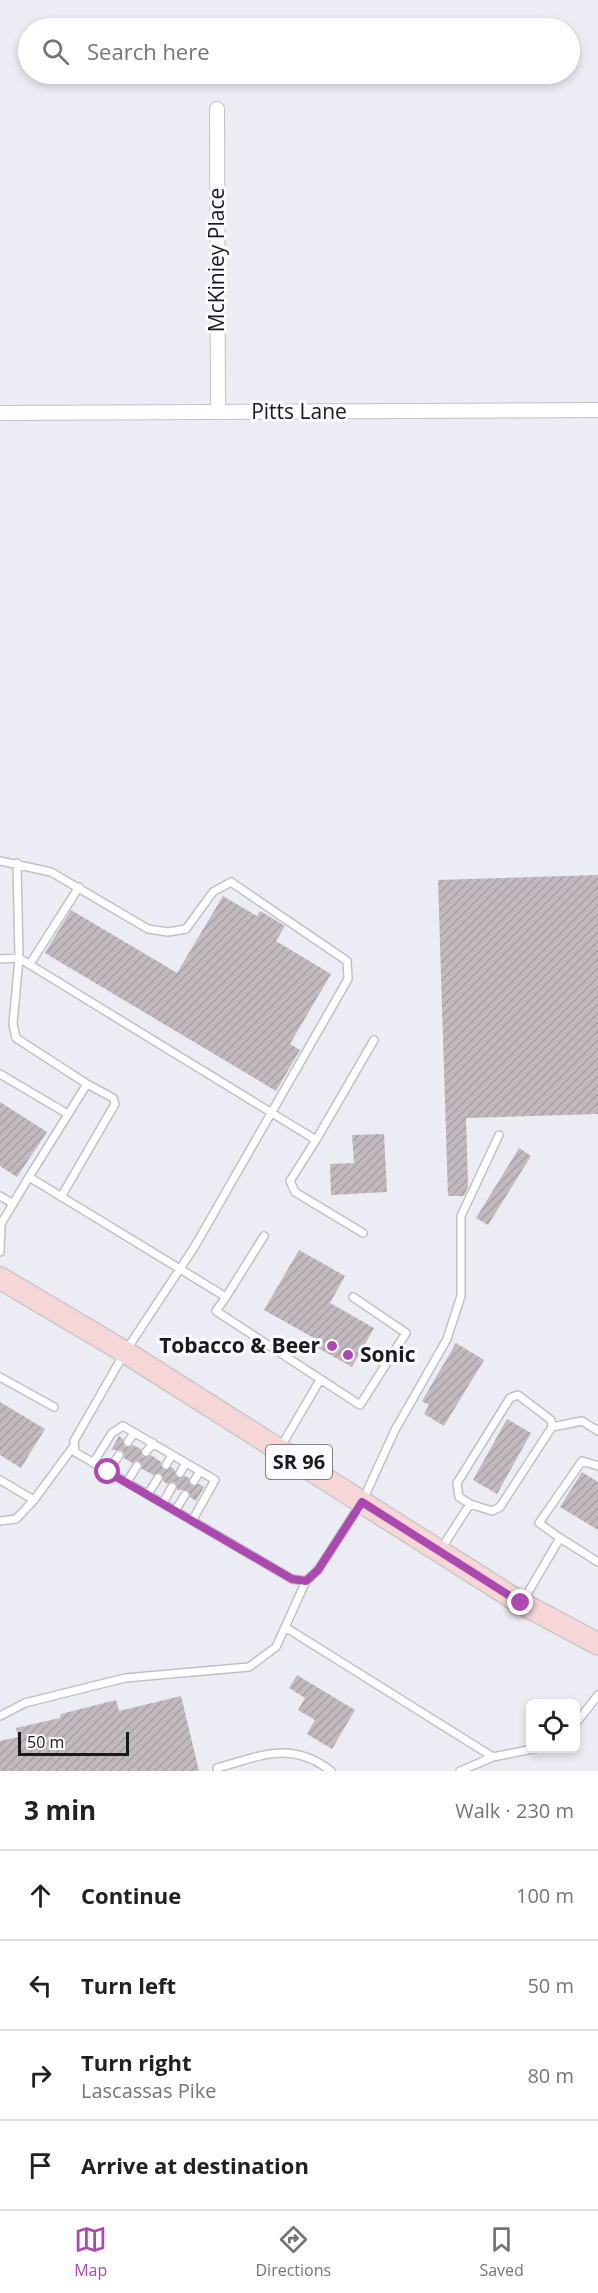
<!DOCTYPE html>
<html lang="en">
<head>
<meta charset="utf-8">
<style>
	body { margin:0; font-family:"Open Sans",sans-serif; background:#f6f6f6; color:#202124 }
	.controls { position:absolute; right:18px; bottom:18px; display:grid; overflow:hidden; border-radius:9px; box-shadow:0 3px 9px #0003 }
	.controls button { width:54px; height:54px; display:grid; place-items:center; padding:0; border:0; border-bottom:2px solid #e0e0e0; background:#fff; color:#202124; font:30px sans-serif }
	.scale { position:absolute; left:18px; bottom:15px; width:111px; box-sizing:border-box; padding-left:6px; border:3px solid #1a1a1d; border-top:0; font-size:16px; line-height:21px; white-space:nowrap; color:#1a1a1d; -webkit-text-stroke:4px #fafaff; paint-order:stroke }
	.stop { position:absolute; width:18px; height:18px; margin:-14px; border:4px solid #ab49b0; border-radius:50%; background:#fff }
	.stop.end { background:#ab49b0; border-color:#fff; box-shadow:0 2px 6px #0008 }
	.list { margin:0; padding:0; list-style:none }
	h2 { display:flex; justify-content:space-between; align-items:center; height:78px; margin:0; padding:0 24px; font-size:26px }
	h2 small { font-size:20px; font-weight:400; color:#757577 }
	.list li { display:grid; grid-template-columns:39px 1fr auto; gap:18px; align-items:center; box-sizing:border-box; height:90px; padding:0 24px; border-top:2px solid #e0e0e0 }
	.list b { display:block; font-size:22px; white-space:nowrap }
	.list p { margin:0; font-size:20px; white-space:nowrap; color:#757577 }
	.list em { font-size:20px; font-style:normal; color:#757577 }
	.icon { flex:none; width:33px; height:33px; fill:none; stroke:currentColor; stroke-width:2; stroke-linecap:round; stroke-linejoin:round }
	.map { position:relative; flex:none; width:598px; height:1771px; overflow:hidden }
	.search { position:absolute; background:#fff; box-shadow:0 3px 9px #0003; left:18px; right:18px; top:18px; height:66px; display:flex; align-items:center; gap:15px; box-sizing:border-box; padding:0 21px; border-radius:33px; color:#757577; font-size:22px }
	.sheet { height:438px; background:#fff }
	nav { display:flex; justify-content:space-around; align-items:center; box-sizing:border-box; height:84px; border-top:2px solid #e0e0e0; background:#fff; font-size:16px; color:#757577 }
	nav a { display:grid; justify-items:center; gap:3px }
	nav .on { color:#ab49b0 }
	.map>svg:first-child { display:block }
	.building { fill:url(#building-hatch) }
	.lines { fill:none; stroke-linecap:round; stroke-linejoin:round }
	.service-casing { stroke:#c0c0c8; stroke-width:10 }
	.minor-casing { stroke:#c0c0c8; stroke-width:16 }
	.primary-casing { stroke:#c8c8c9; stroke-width:24 }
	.service { stroke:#fff; stroke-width:7 }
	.minor { stroke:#fff; stroke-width:14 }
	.primary { stroke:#f7d6d7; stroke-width:21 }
	.route { stroke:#ab49b0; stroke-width:8 }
	.poi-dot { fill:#ab49b0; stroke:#fafaff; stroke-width:2 }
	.labels { text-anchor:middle; stroke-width:6; stroke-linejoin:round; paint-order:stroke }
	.shield { fill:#fafaff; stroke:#5d5d61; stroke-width:1.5 }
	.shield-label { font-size:20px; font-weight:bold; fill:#1a1a1d }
	.street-label { font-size:21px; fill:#1a1a1d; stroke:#fafaff }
	.poi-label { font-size:21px; font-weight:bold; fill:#1a1a1d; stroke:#fafaff; text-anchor:end }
</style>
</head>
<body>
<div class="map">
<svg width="598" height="1771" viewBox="0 0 598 1771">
	<defs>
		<pattern id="building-hatch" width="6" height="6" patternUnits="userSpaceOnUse" patternTransform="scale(1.5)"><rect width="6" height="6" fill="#c2babf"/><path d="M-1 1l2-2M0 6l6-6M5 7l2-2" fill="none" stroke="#a69fa4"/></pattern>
	</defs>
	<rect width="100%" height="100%" fill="#ececf4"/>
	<path class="building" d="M 598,875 L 598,1114 L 466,1118 L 468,1187 L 464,1196 L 448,1196 L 438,880 Z
		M 223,896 L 257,916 L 260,911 L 285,926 L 276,941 L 331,974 L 290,1044 L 300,1050 L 276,1091 L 45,953 L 71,910 L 177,973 Z
		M 0,1102 L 47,1132 L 17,1177 L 0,1166 Z
		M 384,1134 L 387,1192 L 331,1195 L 330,1164 L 354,1163 L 352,1135 Z
		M 519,1148 L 531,1156 L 488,1225 L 476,1218 Z
		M 299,1250 L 345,1276 L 330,1303 L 374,1328 L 352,1367 L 318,1348 L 321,1342 L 264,1310 Z
		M 456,1343 L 484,1360 L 444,1426 L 424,1414 L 429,1405 L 422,1401 Z
		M 0,1402 L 45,1429 L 21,1468 L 0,1455 Z
		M 507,1419 L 531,1433 L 497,1494 L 473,1480 Z
		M 119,1436 L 123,1439 L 125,1447 L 133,1445 L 141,1449 L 143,1457 L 151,1455 L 161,1462 L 163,1469 L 171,1467 L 175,1470 L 177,1477 L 185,1476 L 189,1478 L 191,1485 L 199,1484 L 204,1487 L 196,1501 L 190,1497 L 187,1490 L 177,1490 L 175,1482 L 167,1484 L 163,1481 L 160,1473 L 153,1475 L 142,1469 L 139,1461 L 132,1463 L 124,1458 L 122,1450 L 111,1450 Z
		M 582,1472 L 598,1482 L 598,1530 L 560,1507 Z
		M 297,1675 L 355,1710 L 332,1749 L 307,1734 L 315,1720 L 298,1710 L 305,1698 L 289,1688 Z
		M 181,1696 L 199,1771 L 0,1771 L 0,1741 L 18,1737 L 16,1728 L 60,1718 L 61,1714 L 116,1700 L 119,1711 Z"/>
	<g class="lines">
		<defs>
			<path id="service" d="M 0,861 L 51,872 L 148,929 L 168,932 L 186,929 L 213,892 L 231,882 L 347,961 L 348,979 L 195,1246 L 125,1352 L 74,1441 L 75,1452 L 292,1579 L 306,1581 L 318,1570 L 362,1502 L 395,1430 L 447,1339 L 461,1296 L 461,1216 L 499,1135
				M 17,863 L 19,958 L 13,1024 L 16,1038 L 87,1084 L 29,1177
				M 0,959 L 19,958 L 316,1140 L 290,1181 L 295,1192 L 363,1233
				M 30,964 L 79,887
				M 0,1074 L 66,1113
				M 316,1140 L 374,1040
				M 0,1196 L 12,1203
				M 61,1197 L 115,1104 L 113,1098 L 87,1084
				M 0,1252 L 1,1224 L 29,1177 L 226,1297 L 216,1311 L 360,1405 L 406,1333 L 353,1297
				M 226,1297 L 264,1236
				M 0,1377 L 54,1407
				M 518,1395 L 551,1420 L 552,1427 L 500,1507 L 492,1511 L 470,1504 L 459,1497 L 457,1483 L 510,1398 Z
				M 552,1427 L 582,1421 L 598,1431
				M 128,1442 L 134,1433
				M 280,1448 L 320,1380
				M 146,1452 L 153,1443
				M 93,1463 L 112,1433 L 123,1426 L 215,1480 L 192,1521
				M 166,1465 L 172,1455
				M 108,1472 L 119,1455
				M 180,1473 L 186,1463
				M 0,1480 L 34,1500
				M 194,1481 L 200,1471
				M 127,1482 L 137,1466
				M 148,1494 L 158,1478
				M 163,1503 L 172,1487
				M 175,1511 L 185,1495
				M 0,1521 L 16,1519 L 34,1500 L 73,1447
				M 560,1538 L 539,1523 L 582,1461 L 598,1466
				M 441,1549 L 470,1504
				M 523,1601 L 560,1538 L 598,1562
				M 285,1627 L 493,1757 L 538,1748
				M 0,1716 L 25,1703 L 125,1678 L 249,1667 L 276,1647 L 306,1581
				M 576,1723 L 598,1695
				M 218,1771 L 217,1768 C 261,1756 291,1740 331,1771
				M 460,1771 L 493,1757"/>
			<path id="minor" d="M 217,109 L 218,412
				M 0,413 L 598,410"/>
			<path id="primary" d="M 0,1278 L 125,1352 L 521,1603 L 598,1644"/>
		</defs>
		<use href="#service" class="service-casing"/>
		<use href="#minor" class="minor-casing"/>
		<use href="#primary" class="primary-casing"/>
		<use href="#service" class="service"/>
		<use href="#minor" class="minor"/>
		<use href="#primary" class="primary"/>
	</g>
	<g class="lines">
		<path class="route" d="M 108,1472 L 292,1579 L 306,1581 L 318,1570 L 362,1502 L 521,1603"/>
	</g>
	<g class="poi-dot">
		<circle cx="332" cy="1346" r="6"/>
		<circle cx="348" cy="1355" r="6"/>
	</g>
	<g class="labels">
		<rect class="shield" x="266" y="1445" width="66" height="34" rx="4.5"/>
		<g class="shield-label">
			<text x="299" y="1469">SR 96</text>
		</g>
		<g class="street-label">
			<text transform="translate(217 260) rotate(-90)" y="7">McKiniey Place</text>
			<text x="299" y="419">Pitts Lane</text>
		</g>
		<g class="poi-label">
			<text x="320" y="1353">Tobacco &amp; Beer</text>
			<text x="360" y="1362" text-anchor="start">Sonic</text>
		</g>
	</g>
</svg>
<div class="controls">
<button><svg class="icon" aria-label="locate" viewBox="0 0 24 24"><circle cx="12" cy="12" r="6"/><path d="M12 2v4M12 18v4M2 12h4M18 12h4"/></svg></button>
</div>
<div class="scale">50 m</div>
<div class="stop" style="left:108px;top:1472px"></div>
<div class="stop end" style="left:521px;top:1603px"></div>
<div class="search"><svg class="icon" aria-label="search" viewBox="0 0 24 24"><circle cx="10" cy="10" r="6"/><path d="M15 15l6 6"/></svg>Search here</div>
</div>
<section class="sheet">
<h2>3 min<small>Walk · 230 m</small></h2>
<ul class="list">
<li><svg class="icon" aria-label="ahead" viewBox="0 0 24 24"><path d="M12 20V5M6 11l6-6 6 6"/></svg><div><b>Continue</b></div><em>100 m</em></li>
<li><svg class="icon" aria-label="left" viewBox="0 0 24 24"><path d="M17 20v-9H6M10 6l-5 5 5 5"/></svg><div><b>Turn left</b></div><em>50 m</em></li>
<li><svg class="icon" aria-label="right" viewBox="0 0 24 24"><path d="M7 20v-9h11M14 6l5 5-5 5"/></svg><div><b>Turn right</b><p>Lascassas Pike</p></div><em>80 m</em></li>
<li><svg class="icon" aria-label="arrive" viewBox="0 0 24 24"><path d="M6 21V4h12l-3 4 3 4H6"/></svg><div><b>Arrive at destination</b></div></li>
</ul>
</section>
<nav>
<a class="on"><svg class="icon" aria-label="map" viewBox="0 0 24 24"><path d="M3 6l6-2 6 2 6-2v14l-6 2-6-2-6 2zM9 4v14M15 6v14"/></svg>Map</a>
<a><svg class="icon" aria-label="directions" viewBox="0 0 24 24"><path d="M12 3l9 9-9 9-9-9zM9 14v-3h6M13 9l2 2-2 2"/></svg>Directions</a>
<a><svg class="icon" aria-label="saved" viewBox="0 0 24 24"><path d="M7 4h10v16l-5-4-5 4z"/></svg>Saved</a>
</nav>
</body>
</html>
